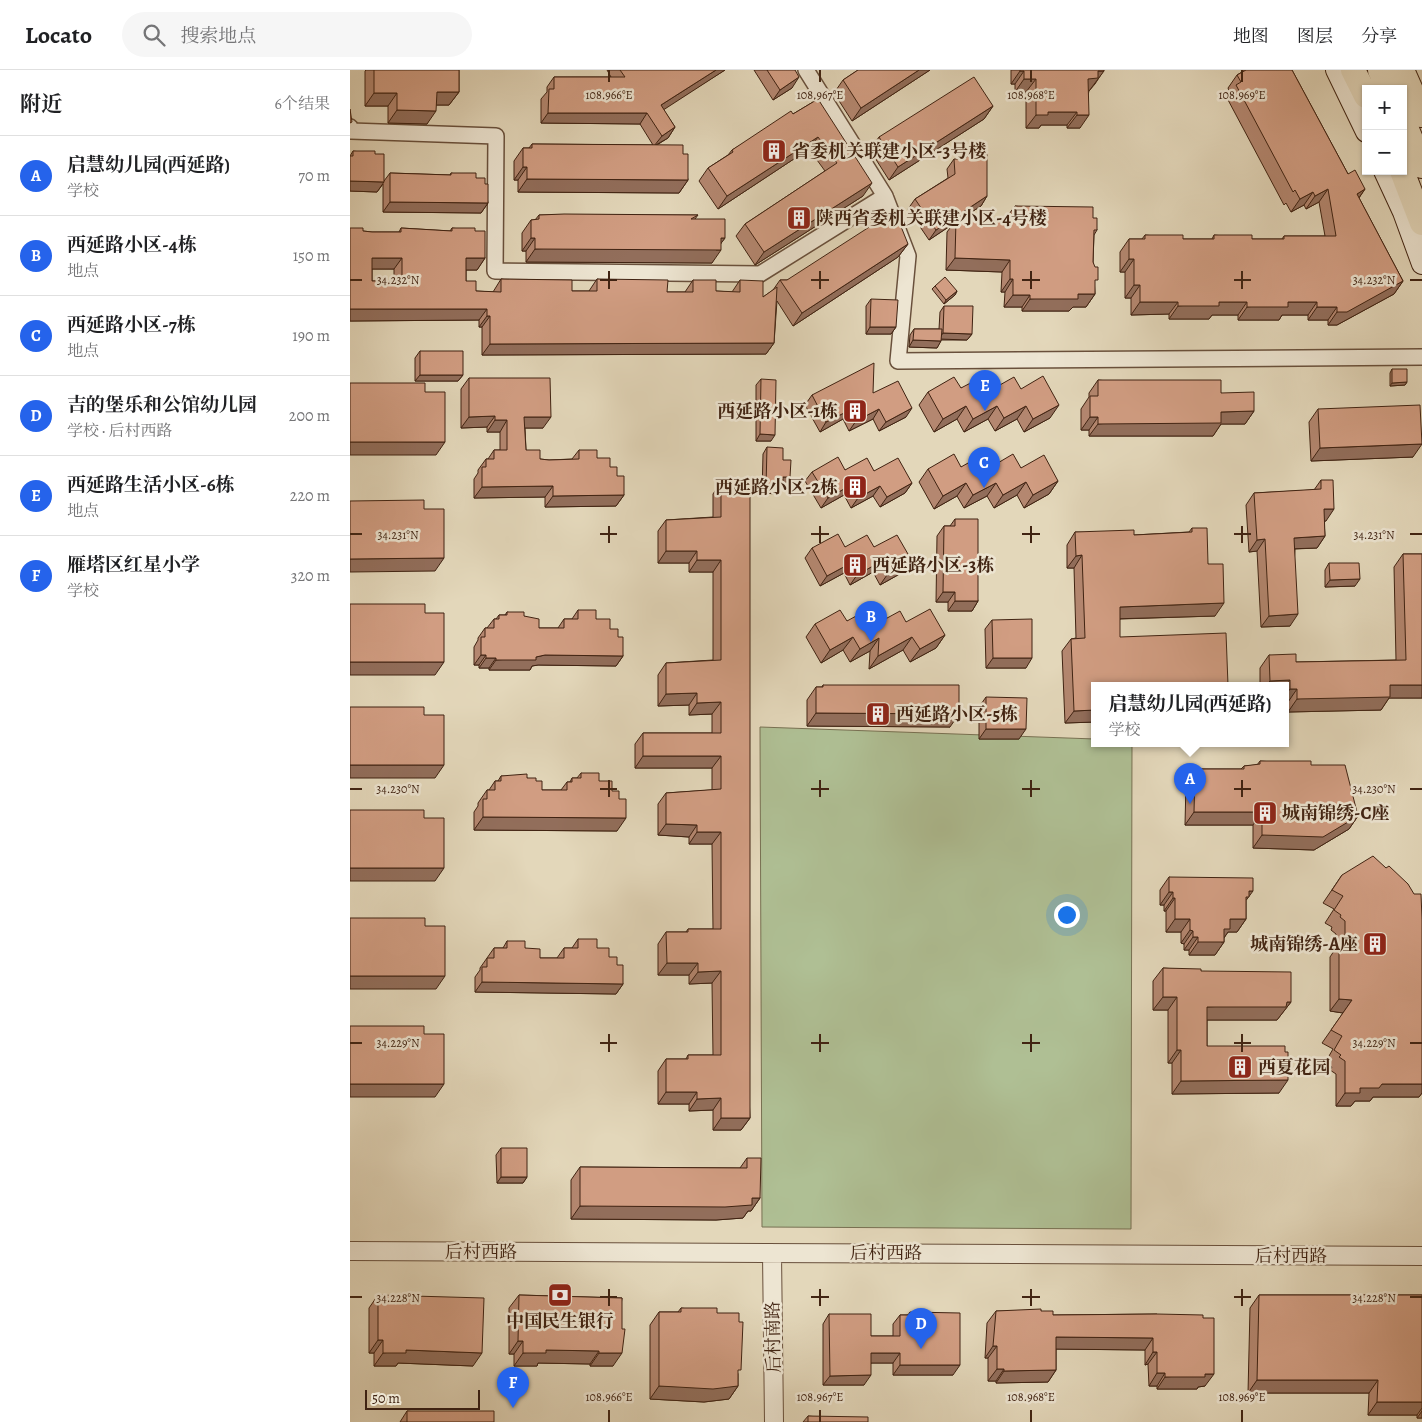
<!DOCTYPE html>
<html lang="zh">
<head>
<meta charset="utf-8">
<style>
	body { margin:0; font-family:Alegreya,"Noto Serif SC",serif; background:#f6f6f6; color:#202124 }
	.controls { position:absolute; right:15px; top:15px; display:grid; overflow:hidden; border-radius:0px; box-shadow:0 1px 4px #0004 }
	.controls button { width:45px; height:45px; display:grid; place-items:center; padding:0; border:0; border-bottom:1px solid #e0e0e0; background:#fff; color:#202124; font:25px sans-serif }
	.scale { position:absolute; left:15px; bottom:12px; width:115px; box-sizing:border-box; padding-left:5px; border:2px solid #402312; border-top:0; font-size:14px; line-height:18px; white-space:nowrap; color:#402312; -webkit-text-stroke:4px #ede5d2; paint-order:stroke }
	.you { position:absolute; left:716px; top:844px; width:18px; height:18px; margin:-12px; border:4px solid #fff; border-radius:50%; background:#1a73e8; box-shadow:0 0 0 8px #1a73e833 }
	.badge { display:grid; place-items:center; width:32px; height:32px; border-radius:50%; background:#2563eb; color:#fff; font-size:16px; font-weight:700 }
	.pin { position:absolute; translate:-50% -41px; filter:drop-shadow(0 1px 2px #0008) }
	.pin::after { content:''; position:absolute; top:26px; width:18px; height:15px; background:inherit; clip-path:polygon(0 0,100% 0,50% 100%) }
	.popup { position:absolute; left:741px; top:612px; width:198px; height:65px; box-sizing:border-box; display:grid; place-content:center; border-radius:0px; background:#fff; filter:drop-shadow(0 1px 4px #0005); font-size:16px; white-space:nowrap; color:#757577 }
	.popup b { font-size:19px; color:#202124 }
	.popup::after { content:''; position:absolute; left:50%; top:100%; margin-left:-10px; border:10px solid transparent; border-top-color:#fff }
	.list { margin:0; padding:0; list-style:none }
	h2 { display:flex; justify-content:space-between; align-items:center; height:65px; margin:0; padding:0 20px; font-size:21px }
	h2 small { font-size:16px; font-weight:400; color:#757577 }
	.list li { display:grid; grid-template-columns:32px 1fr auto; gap:15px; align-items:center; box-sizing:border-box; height:80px; padding:0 20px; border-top:1px solid #e0e0e0 }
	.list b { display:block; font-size:19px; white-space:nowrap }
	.list p { margin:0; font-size:16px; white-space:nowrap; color:#757577 }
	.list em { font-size:16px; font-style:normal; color:#757577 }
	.icon { flex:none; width:28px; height:28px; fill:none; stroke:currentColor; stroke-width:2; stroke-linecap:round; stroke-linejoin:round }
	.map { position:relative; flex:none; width:1072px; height:1352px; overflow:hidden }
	header { display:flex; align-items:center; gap:30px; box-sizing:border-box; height:70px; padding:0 25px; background:#fff; border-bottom:1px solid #e0e0e0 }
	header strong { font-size:24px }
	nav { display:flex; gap:28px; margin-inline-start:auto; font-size:18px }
	.search { width:350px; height:45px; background:#f6f6f6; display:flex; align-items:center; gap:12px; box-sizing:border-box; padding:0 18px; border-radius:28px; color:#757577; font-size:19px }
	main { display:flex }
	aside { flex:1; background:#fff }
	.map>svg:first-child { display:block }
	.green { fill:#afbf94; stroke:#787153 }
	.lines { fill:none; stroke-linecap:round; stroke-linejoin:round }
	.minor-casing { stroke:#69503c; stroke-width:18 }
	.tertiary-casing { stroke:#69503c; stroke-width:20 }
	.secondary-casing { stroke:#402312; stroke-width:22 }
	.trunk-casing { stroke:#402312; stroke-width:26 }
	.minor { stroke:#ede5d2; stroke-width:15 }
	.tertiary { stroke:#ede5d2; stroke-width:18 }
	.secondary { stroke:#ede5d2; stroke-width:20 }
	.trunk { stroke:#e3d7ba; stroke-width:24 }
	.wall { fill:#b48770; stroke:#402312; fill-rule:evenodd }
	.shaded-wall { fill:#926e5b; stroke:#402312 }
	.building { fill:#d19d82; stroke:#402312; fill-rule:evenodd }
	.ticks { fill:none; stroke:#402312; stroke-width:2 }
	.labels { text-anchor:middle; stroke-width:5; stroke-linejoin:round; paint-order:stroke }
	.poi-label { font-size:18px; font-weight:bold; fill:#402312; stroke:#ede5d2; text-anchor:start }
	.street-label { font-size:18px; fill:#402312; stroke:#ede5d2 }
	.ticks-label { font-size:12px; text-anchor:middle; fill:#402312; stroke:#ede5d2; stroke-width:5; stroke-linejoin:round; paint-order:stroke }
</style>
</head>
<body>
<header>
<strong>Locato</strong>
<div class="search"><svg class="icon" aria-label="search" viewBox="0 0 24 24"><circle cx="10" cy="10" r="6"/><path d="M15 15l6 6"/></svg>搜索地点</div>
<nav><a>地图</a><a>图层</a><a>分享</a></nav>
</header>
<main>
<aside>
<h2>附近<small>6个结果</small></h2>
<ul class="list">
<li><span class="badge">A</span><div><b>启慧幼儿园(西延路)</b><p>学校</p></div><em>70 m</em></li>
<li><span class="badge">B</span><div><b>西延路小区-4栋</b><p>地点</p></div><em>150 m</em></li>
<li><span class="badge">C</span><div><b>西延路小区-7栋</b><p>地点</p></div><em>190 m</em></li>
<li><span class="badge">D</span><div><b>吉的堡乐和公馆幼儿园</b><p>学校 · 后村西路</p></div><em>200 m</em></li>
<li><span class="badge">E</span><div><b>西延路生活小区-6栋</b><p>地点</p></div><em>220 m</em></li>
<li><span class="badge">F</span><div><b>雁塔区红星小学</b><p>学校</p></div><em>320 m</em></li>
</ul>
</aside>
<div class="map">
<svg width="1072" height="1352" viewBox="0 0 1072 1352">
	<rect width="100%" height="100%" fill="#e3d7ba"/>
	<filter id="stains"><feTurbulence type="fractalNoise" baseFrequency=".004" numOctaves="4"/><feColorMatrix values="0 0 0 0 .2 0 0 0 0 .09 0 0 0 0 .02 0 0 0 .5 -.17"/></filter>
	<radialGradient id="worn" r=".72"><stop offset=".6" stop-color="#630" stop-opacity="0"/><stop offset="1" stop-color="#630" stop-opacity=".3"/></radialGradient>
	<path class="green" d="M 410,657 L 745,669 L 745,673 L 782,673 L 781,1159 L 412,1157 Z"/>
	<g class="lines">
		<defs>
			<path id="minor" d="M 456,0 L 535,126 L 558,186 L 548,291 L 1072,287
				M 0,57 L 1,61 L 146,66 L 145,201 L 410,204 L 535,126"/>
			<path id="tertiary" d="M 0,1181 L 1072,1186
				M 422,1183 L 424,1352"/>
			<path id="secondary" d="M 986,0 L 1016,62
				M 1034,101 L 1053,142 L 1072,194"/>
			<path id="trunk" d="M 1003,0 L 1016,26
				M 1030,0 L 1039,19
				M 1052,0 L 1072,45
				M 1053,50 L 1072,96
				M 1052,101 L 1072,153"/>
		</defs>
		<use href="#minor" class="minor-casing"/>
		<use href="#tertiary" class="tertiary-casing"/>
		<use href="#secondary" class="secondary-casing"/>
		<use href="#trunk" class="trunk-casing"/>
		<use href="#minor" class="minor"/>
		<use href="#tertiary" class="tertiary"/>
		<use href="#secondary" class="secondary"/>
		<use href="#trunk" class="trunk"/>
	</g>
	<path class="wall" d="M 16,0 L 109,0 L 109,22 L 99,35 L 86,35 L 77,54 L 38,53 L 38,36 L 15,36 L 15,1 Z
		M 257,0 L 375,0 L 313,39 L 325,57 L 318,68 L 307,75 L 333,84 L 338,110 L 329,123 L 168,122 L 168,110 L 164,110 L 164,91 L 173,78 L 179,78 L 182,74 L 303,75 L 290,54 L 191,53 L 191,29 L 197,22 L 197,17 L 204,7 L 261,7 Z
		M 404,0 L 445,0 L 442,18 L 423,30 Z
		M 508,0 L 580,0 L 502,51 L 484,23 L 493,10 Z
		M 661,0 L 754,0 L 745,14 L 739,21 L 730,58 L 717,58 L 717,55 L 691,55 L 689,58 L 676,58 L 676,22 L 665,22 L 665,14 L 661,14 Z
		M 893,0 L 942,0 L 998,104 L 1015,119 L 1009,128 L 1053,211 L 1044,224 L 987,255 L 978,255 L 978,250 L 958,250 L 958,245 L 932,245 L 929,250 L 888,250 L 888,245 L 862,245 L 859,249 L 819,249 L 819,244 L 781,245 L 781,228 L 775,228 L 775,202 L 770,202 L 770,182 L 779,169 L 792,169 L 795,165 L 833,169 L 862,169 L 864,165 L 902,169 L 932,169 L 934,166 L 975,166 L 969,132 L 956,139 L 954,135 L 941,142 L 936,133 L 934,135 L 877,28 L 880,23 L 878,18 L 887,5 L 892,2 Z
		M 468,29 L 513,126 L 405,195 L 386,166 L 395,154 L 475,101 L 459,79 L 368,139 L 349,111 L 358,98 L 378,85 L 382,80 L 443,44 Z
		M 643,36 L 634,49 L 539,110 L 520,80 L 529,67 Z
		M 3,81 L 25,84 L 34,111 L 40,103 L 100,105 L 101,103 L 126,108 L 135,114 L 138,133 L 131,143 L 33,142 L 33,114 L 27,122 L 0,121 L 0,86 Z
		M 604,89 L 637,126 L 631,136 L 609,150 L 656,151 L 656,148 L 665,136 L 743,148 L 747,160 L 744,165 L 743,192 L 745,224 L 736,237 L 723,237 L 719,241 L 672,241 L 672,237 L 654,237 L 655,222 L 651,222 L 652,202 L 596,200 L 597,162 L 603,154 L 579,170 L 558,139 L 565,129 L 598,108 L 597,99 Z
		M 189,145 L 348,145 L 345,149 L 375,168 L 371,173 L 362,193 L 176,192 L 176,181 L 172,181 L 172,163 L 181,150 L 185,150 Z
		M 51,158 L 100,161 L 102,158 L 125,161 L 135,188 L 127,200 L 116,200 L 116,211 L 126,221 L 143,222 L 151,209 L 222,221 L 239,221 L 247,209 L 317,222 L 335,222 L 343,210 L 366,221 L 382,222 L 390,210 L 413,227 L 423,220 L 430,210 L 437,210 L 558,174 L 548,187 L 443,256 L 427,231 L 424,273 L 416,284 L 132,285 L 132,257 L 129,257 L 129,250 L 0,251 L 13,161 L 22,162 L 49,162 ZM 22,199 L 44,199 L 44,211 L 22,211 Z
		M 585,216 L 607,221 L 605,225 L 594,234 L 582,219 Z
		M 521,229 L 546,257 L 541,264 L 516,264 L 516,236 Z
		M 594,236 L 622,264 L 617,270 L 591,270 L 587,278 L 559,277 L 560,265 L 564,259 L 589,259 L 590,242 Z
		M 70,281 L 113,305 L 108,311 L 65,311 L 65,288 Z
		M 1042,299 L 1057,312 L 1055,315 L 1040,316 L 1040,303 Z
		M 119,308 L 193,358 L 175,358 L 176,380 L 190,389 L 199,390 L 222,389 L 229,380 L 247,388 L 260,397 L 267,406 L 274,425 L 266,436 L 195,437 L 195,427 L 124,428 L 124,409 L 128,403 L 128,400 L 136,389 L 138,389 L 144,380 L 150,380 L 150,362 L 137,362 L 137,357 L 111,358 L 111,319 Z
		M 411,309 L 421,371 L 406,371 L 406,315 Z
		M 748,310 L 871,323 L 904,341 L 895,354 L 871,354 L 863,366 L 739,366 L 739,360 L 731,360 L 731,339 L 739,327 L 739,323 Z
		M 611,318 L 641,320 L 671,319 L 700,348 L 674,362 L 667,349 L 645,361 L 638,349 L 614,362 L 607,349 L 584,362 L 569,335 L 578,322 Z
		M 523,323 L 556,347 L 529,361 L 523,349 L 499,361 L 493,349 L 470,362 L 455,335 L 462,325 Z
		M 968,339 L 1063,387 L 961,391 L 959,352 Z
		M 417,377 L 433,390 L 435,414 L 433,414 L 428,424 L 412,423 L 413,384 Z
		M 611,397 L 671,398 L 708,411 L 699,424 L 674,438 L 667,425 L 644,438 L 637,426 L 614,438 L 607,426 L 584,439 L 569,412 L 578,399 Z
		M 495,400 L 524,401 L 562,413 L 555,423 L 530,437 L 523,426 L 501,438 L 494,425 L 471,438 L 455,411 L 462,402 Z
		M 971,410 L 976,451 L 974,451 L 975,466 L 967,478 L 945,479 L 940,556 L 911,557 L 907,481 L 899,482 L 896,435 L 904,423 L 964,420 Z
		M 371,412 L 400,1048 L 391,1060 L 363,1060 L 363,1040 L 339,1041 L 339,1034 L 308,1034 L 308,1001 L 316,989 L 336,989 L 338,985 L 363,985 L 362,913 L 339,914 L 339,905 L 308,905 L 308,874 L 316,862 L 336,862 L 338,859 L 363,859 L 362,774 L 339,774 L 339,767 L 308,765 L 308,734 L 316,723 L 362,720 L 362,698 L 285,698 L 285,674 L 293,663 L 362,663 L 362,644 L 339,645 L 339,635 L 308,636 L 308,605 L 316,593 L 363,590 L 363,502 L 339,502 L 339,493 L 308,493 L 308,461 L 316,450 L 363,447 L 363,424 Z
		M 605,449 L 628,531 L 622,541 L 598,541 L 598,532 L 586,532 L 587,466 L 594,456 L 600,456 Z
		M 842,458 L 858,494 L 865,546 L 770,549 L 745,615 L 745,652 L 715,653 L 712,581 L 721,569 L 726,568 L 724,498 L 717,498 L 717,475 L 725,462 L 784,465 L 839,462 Z
		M 495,477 L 524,477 L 562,491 L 555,501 L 530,515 L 523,502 L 500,515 L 494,503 L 470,516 L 455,488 L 462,478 Z
		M 1053,484 L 1072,484 L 1072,628 L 1039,628 L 1031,640 L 938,642 L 938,632 L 935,632 L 935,615 L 910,615 L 910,598 L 919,585 L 946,592 L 1046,590 L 1044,497 Z
		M 979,493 L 1005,516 L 975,517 L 975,500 Z
		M 228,540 L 246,549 L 260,559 L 268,567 L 273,586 L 266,596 L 188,595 L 182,596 L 180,600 L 139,600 L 139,598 L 129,598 L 129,595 L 124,595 L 124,577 L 128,570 L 128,568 L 135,558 L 137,558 L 144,549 L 146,549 L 149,545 L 155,545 L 157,542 L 174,546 L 189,558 L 208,558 L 214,549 L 222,549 Z
		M 642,550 L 676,598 L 636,598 L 635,559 Z
		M 497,551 L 528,553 L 556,552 L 595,565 L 586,578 L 560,592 L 553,580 L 519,599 L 520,581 L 500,592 L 493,580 L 471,593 L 456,567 L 465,554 Z
		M 473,615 L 600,657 L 457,656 L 457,630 L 466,617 L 472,617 Z
		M 636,627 L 669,669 L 629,669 L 629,637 Z
		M 910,691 L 961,695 L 1008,746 L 999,759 L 964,780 L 903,778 L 903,755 L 835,755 L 836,712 L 845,699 L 891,699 L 894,696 L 907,695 Z
		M 231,703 L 249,711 L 262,721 L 267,761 L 124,760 L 124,742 L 128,736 L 128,733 L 137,720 L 139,720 L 145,711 L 148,711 L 151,706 L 177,708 L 186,711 L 192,720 L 211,720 L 217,712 L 220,712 L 222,708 L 227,708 Z
		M 992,805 L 1072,849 L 1072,1023 L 1069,1027 L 1023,1027 L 1020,1031 L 1005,1031 L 1001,1036 L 986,1036 L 986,1004 L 980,1000 L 982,997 L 975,993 L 983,979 L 972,973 L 993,943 L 980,941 L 980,887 L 986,878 L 986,864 L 981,860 L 982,857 L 975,853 L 984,839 L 973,833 Z
		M 819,807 L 896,831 L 896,849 L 887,862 L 878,862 L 874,868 L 874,872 L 865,885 L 839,885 L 839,880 L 834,880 L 834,874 L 831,873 L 831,862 L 816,862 L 816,841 L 814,841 L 814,835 L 810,835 L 810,820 Z
		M 228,869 L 247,878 L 259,887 L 267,895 L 273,914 L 266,924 L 125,922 L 125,907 L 130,900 L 130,898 L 144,878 L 153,878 L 157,871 L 175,878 L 190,888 L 207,888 L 214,878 L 222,878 Z
		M 813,898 L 851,901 L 941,932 L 927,950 L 857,950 L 857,976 L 929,1023 L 822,1024 L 822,993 L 818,993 L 818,940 L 803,940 L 803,911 Z
		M 151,1078 L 177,1107 L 173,1113 L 147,1113 L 146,1085 Z
		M 397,1088 L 410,1128 L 401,1141 L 398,1141 L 393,1148 L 366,1150 L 221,1149 L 221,1110 L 230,1097 L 390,1098 Z
		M 28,1225 L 123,1296 L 48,1293 L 46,1296 L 24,1296 L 24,1283 L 19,1283 L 19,1238 Z
		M 169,1225 L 272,1228 L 263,1296 L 240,1296 L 240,1294 L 188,1293 L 187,1296 L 164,1296 L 164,1284 L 159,1284 L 159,1238 Z
		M 909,1225 L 1072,1225 L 1072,1348 L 1067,1348 L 1067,1345 L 1018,1345 L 1019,1323 L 898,1323 L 900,1238 Z
		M 331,1238 L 367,1243 L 388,1304 L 388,1316 L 379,1329 L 354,1332 L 300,1329 L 300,1255 L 309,1242 L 328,1242 Z
		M 646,1241 L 691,1241 L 703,1245 L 807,1244 L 855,1316 L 848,1317 L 847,1319 L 807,1319 L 807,1316 L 799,1316 L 798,1294 L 795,1295 L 795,1280 L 706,1279 L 706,1300 L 698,1312 L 646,1313 L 646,1311 L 638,1311 L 638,1288 L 635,1288 L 637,1253 Z
		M 560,1242 L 603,1305 L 543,1305 L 543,1293 L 521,1293 L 514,1315 L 473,1315 L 473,1254 L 479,1244 L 521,1266 L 543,1266 L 543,1254 L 550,1245 L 558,1245 Z
		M 57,1341 L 144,1352 L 50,1352 Z
		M 458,1346 L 518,1352 L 453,1352 Z"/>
	<path class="shaded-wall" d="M 366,0 L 375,0 L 304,46 L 311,35 Z
		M 569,0 L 580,0 L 502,51 L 511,38 Z
		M 670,1 L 674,1 L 665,14 L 661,14 Z
		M 748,1 L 754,1 L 739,21 L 729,22 L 738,9 Z
		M 449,7 L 442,18 L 423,30 L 430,20 Z
		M 674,9 L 686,9 L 676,22 L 665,22 Z
		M 87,22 L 109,22 L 99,35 L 77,35 Z
		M 24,23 L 47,23 L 38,36 L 15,36 Z
		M 643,36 L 634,49 L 539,110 L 548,97 Z
		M 47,40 L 86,41 L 77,54 L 38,53 Z
		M 698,42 L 727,42 L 717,55 L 691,55 L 689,58 L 676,58 L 686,45 Z
		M 198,43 L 297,43 L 290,54 L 191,53 Z
		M 727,45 L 739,45 L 730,58 L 717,58 Z
		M 325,57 L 318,68 L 304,76 L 312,66 Z
		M 468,67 L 459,79 L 368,139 L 377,126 Z
		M 173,97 L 177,97 L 168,110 L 164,110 Z
		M 177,109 L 338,110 L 329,123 L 168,122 Z
		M 0,111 L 34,112 L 27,122 L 0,121 Z
		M 522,113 L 513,126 L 405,195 L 414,182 Z
		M 978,119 L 969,132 L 956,139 L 965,126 Z
		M 1015,119 L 1006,132 L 1007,124 Z
		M 963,122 L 954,135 L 941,142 L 950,129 Z
		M 637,126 L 631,136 L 606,152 L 606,150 L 603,154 L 579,170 L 586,160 Z
		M 40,132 L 138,133 L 131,143 L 33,142 Z
		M 181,168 L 185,168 L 176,181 L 172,181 Z
		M 371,168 L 375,168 L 366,180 L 371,180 L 362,193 L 176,192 L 185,179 Z
		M 558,174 L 548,187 L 443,256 L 452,243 Z
		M 22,188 L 52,188 L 44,199 L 14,199 Z
		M 116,188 L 135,188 L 127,200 L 108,200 Z
		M 605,188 L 660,190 L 652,202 L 596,200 Z
		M 779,189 L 784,189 L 775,202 L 770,202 Z
		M 660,209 L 663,209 L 655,222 L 651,222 Z
		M 1053,211 L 1044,224 L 987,255 L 978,255 L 987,242 Z
		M 784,215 L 790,215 L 781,228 L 775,228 Z
		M 607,221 L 605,225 L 594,234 L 596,230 Z
		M 728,224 L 745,224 L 736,237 L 723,237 L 719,241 L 672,241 L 680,229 Z
		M 663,225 L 680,225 L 672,237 L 654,237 Z
		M 790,232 L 828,232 L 819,244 L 781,245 Z
		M 869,232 L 897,232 L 888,245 L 862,245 L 859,249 L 819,249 L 828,236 Z
		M 938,232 L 967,232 L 958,245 L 932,245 L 929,250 L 888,250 L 897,237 Z
		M 967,237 L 987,237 L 978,250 L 958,250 Z
		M 0,239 L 137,239 L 129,250 L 0,251 Z
		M 137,246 L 140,246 L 132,257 L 129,257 Z
		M 520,257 L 546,257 L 541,264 L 516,264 Z
		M 593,263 L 622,264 L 617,270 L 589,269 Z
		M 563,270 L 591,271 L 587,278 L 559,277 Z
		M 424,273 L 416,284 L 132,285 L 140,274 Z
		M 70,305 L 113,305 L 108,311 L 65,311 Z
		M 1057,312 L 1055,315 L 1040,316 L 1042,313 Z
		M 709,335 L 700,348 L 674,362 L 683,349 Z
		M 616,336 L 607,349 L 584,362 L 593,349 Z
		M 647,336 L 638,349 L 614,362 L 623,349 Z
		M 676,336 L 667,349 L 645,361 L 654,348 Z
		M 562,338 L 556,347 L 529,361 L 536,352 Z
		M 529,339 L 523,349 L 499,361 L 506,351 Z
		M 500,340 L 493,349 L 470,362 L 476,352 Z
		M 904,341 L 895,354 L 871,354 L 863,366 L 739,366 L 748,354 L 871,342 Z
		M 145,346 L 137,357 L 111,358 L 119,347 Z
		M 174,347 L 201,347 L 193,358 L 167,358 Z
		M 740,347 L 748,347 L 739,360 L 731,360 Z
		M 145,350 L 157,350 L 150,362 L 137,362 Z
		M 410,364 L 425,365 L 421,371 L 406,371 Z
		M 0,372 L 95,372 L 86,385 L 0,385 Z
		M 1072,374 L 1063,387 L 961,391 L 970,378 Z
		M 433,407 L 440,407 L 435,414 L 429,414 Z
		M 708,411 L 699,424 L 674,438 L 683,425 Z
		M 676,412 L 667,425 L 644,438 L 653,425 Z
		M 562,413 L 555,423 L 530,437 L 537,427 Z
		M 616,413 L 607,426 L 584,439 L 593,426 Z
		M 646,413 L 637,426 L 614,438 L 623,425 Z
		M 501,415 L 494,425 L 471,438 L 478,428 Z
		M 203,416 L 195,427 L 124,428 L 132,417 Z
		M 530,416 L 523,426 L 501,438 L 508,428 Z
		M 416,417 L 433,417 L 428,424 L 412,423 Z
		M 274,425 L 266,436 L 195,437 L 203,426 Z
		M 974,439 L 984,439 L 976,451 L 965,451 Z
		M 975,466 L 967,478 L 936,479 L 944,468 Z
		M 915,469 L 907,481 L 899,482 L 907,470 Z
		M 316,481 L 347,481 L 339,493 L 308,493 Z
		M 732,485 L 724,498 L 717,498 L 726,486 Z
		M 94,488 L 85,501 L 0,502 L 0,489 Z
		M 347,490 L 371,490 L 363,502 L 339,502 Z
		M 562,491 L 555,501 L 530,515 L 537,505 Z
		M 530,492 L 523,502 L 500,515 L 507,505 Z
		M 501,493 L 494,503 L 470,516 L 477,506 Z
		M 1010,509 L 1005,516 L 975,517 L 980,510 Z
		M 593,522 L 605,522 L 598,532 L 586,532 Z
		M 605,531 L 628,531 L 622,541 L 598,541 Z
		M 874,533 L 865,546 L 761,549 L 770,537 Z
		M 948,544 L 940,556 L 911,557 L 919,546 Z
		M 595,565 L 586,578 L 560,592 L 570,579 Z
		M 503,567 L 493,580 L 471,593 L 480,580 Z
		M 562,567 L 553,580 L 519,599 L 528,586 Z
		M 529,568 L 520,581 L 500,592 L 510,579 Z
		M 131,585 L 136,585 L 129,595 L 124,595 Z
		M 195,585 L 273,586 L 266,596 L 188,595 L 182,596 L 180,600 L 139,600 L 146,590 L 186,587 Z
		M 136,588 L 146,588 L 139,598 L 129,598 Z
		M 643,588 L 682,588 L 676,598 L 636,598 Z
		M 0,592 L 94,592 L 85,605 L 0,605 Z
		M 940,610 L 935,617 L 935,615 L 916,615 L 920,611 Z
		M 1040,615 L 1072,615 L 1072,628 L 1039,628 L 1031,640 L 938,642 L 947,629 Z
		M 940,619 L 947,619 L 938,632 L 935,632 L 935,626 Z
		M 347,623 L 339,635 L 308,636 L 316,624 Z
		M 371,632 L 362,644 L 339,645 L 347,633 Z
		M 745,640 L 745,652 L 715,653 L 724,641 Z
		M 466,643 L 609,644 L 600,657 L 457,656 Z
		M 636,659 L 676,659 L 669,669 L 629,669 Z
		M 293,686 L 371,686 L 362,698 L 285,698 Z
		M 0,695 L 94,695 L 85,708 L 0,708 Z
		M 844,742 L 912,742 L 903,755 L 835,755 Z
		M 1008,746 L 999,759 L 964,780 L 903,778 L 912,765 Z
		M 133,747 L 276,748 L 267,761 L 124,760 Z
		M 316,754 L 347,755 L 339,767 L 308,765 Z
		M 347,762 L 371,762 L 362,774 L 339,774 Z
		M 0,798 L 94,798 L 85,811 L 0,811 Z
		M 899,821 L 903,821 L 889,840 Z
		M 819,822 L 823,822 L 814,835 L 810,835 Z
		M 823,828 L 825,828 L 816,841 L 814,841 Z
		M 825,849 L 840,849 L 831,862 L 816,862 Z
		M 880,849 L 896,849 L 887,862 L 878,862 L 871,872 L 874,872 L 865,885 L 839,885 L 848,872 Z
		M 840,860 L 843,861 L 834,874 L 831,873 Z
		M 843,867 L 848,867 L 839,880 L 834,880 Z
		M 317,893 L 348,893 L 339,905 L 308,905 Z
		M 371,901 L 362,913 L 339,914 L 348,902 Z
		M 0,906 L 95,906 L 86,919 L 0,919 Z
		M 132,912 L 273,914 L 266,924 L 125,922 Z
		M 813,927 L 827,927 L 818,940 L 803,940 Z
		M 989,929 L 1002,930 L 993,943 L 980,941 Z
		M 937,932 L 941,932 L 927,950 L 848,950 L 857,937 Z
		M 827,980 L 831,980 L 822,993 L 818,993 Z
		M 938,1010 L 929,1023 L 822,1024 L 831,1011 Z
		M 0,1014 L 94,1014 L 85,1027 L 0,1027 Z
		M 1032,1014 L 1072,1014 L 1072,1023 L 1069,1027 L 1023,1027 L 1020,1031 L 1005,1031 L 1001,1036 L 986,1036 L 995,1023 L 1010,1018 Z
		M 316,1022 L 347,1022 L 339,1034 L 308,1034 Z
		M 371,1028 L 363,1040 L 339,1041 L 347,1029 Z
		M 371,1048 L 400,1048 L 391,1060 L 363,1060 Z
		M 151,1107 L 177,1107 L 173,1113 L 147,1113 Z
		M 402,1128 L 410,1128 L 401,1141 L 398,1141 L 393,1148 L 366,1150 L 221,1149 L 230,1136 Z
		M 706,1267 L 803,1268 L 795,1280 L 698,1279 Z
		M 28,1270 L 33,1270 L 24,1283 L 19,1283 Z
		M 168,1271 L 173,1271 L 164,1284 L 159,1284 Z
		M 643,1276 L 647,1276 L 638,1288 L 635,1288 Z
		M 56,1280 L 132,1283 L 123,1296 L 48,1293 L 46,1296 L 24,1296 L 33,1283 Z
		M 196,1280 L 249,1281 L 240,1294 L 188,1293 L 187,1296 L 164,1296 L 173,1283 Z
		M 803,1282 L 807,1282 L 798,1294 L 795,1295 Z
		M 249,1283 L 272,1283 L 263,1296 L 240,1296 Z
		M 521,1283 L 550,1283 L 543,1293 L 514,1293 Z
		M 550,1295 L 610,1295 L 603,1305 L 543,1305 Z
		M 647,1299 L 654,1299 L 646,1311 L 638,1311 Z
		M 706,1300 L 698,1312 L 646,1313 L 654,1301 Z
		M 807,1303 L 815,1303 L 807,1316 L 799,1316 Z
		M 855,1304 L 864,1304 L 855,1316 L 848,1317 L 847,1319 L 807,1319 L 815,1307 Z
		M 521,1305 L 514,1315 L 473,1315 L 480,1306 Z
		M 907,1310 L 1028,1310 L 1019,1323 L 898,1323 Z
		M 309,1316 L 388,1316 L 379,1329 L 354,1332 L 300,1329 Z
		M 1027,1332 L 1072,1332 L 1072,1338 L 1067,1345 L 1018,1345 Z
		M 1072,1341 L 1072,1348 L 1067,1348 Z"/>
	<path class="building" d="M 24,0 L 109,0 L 109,22 L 87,22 L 86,41 L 47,40 L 47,23 L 24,23 Z
		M 270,0 L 366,0 L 311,35 L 325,57 L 312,66 L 297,43 L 198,43 L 199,19 L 204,19 L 204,7 L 275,7 Z
		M 417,0 L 445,0 L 449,7 L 430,20 Z
		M 508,0 L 569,0 L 511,38 L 493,10 Z
		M 670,0 L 754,0 L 754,1 L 748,1 L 748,8 L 738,9 L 739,45 L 727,45 L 727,42 L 698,42 L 698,45 L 686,45 L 686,9 L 674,9 L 674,1 L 670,1 Z
		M 896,0 L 942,0 L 998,104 L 1005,100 L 1015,119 L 1007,124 L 1053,211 L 997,242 L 987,242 L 987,237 L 967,237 L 967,232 L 938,232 L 938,237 L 897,237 L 897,232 L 869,232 L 869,236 L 828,236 L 828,232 L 790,232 L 790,215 L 784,215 L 784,189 L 779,189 L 779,169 L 795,169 L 795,165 L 833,165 L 833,169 L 864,169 L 864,165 L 902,165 L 902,169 L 934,169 L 934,166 L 986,166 L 978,119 L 965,126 L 963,122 L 950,129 L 945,120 L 943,122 L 886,15 L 891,12 L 887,5 Z
		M 624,7 L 643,36 L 548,97 L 529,67 Z
		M 468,29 L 522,113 L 414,182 L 395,154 L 487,93 L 468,67 L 377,126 L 358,98 L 383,82 L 382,80 L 441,41 L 443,44 Z
		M 0,39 L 2,52 L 0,53 Z
		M 182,74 L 333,75 L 333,84 L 338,84 L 338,110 L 177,109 L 177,97 L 173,97 L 173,78 L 182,78 Z
		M 3,81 L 25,81 L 25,84 L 34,84 L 34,112 L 0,111 L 0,86 L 3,86 Z
		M 620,83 L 637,83 L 637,126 L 586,160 L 565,129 L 605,104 L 604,89 L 615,89 Z
		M 40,103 L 101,105 L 101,103 L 126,103 L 126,108 L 135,108 L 135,114 L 138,114 L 138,133 L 40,132 Z
		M 665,136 L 743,137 L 743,148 L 747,148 L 747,160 L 744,160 L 743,192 L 745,197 L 748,197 L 748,210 L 745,210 L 745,224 L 728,224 L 728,229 L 680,229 L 680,225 L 663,225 L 663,209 L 660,209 L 660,190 L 605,188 L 606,150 L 661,151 L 661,148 L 665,148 Z
		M 541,143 L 552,159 L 558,174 L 452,243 L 430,210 L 437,210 Z
		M 214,144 L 348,145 L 341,149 L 375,149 L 375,168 L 371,168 L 371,180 L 185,179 L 185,168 L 181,168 L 181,150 L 189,149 L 189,145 Z
		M 0,158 L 13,158 L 13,161 L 22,162 L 51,162 L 51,158 L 102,161 L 102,158 L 125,158 L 125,161 L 135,161 L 135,188 L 116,188 L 116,211 L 126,211 L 126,221 L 151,222 L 151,209 L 222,210 L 222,221 L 247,221 L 247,209 L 318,210 L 317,222 L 343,222 L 343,210 L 366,210 L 366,221 L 390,222 L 390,210 L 413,211 L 413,227 L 427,217 L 424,273 L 140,274 L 140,246 L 137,246 L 137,239 L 0,239 ZM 22,188 L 52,188 L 52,211 L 22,211 Z
		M 595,207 L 607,221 L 596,230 L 585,216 Z
		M 521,229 L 548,230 L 546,257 L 520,257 Z
		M 594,236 L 623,236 L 622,264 L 593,263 Z
		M 564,259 L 592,259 L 591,271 L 563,270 Z
		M 70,281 L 113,281 L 113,305 L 70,305 Z
		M 524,293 L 523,323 L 548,311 L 562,338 L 536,352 L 529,339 L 506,351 L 500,340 L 476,352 L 462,325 Z
		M 1042,299 L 1057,299 L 1057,312 L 1042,313 Z
		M 634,306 L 641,320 L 664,307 L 671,319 L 693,306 L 709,335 L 683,349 L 676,336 L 654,348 L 647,336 L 623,349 L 616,336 L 593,349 L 578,322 L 604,307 L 611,318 Z
		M 119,308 L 200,308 L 201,347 L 174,347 L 176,380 L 190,380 L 190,389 L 199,390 L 229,389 L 229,380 L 247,380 L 247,388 L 260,388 L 260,397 L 267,397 L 267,406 L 274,406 L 274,425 L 203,426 L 203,416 L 132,417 L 132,397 L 136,397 L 136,389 L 144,389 L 144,380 L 157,380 L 157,350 L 145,350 L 145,346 L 119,347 Z
		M 411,309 L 426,310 L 425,365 L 410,364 Z
		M 748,310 L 871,310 L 871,323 L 904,322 L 904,341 L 871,342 L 871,353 L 748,354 L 748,347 L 740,347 L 740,326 L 748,326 Z
		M 0,313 L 75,313 L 75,322 L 95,322 L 95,372 L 0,372 Z
		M 1070,335 L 1072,374 L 970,378 L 968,339 Z
		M 417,377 L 433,378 L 433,390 L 441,390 L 440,407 L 433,407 L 433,417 L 416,417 Z
		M 604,384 L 611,397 L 634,384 L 641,397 L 663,384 L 671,398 L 694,385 L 708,411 L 683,425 L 676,412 L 653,425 L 646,413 L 623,425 L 616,413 L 593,426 L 578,399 Z
		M 488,387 L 495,400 L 517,388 L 524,401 L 548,388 L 562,413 L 537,427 L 530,416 L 508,428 L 501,415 L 478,428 L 462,402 Z
		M 971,410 L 983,410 L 984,439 L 974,439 L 975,466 L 944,468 L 948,544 L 919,546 L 915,469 L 907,470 L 904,423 L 971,419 Z
		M 371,412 L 400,412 L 400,1048 L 371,1048 L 371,1028 L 347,1029 L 347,1022 L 316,1022 L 316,989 L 338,989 L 338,985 L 371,985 L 371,901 L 348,902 L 348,893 L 317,893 L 316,862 L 338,862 L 338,859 L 371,859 L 371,762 L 347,762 L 347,755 L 316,754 L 316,723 L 371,719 L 371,686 L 293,686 L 293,663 L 371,663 L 371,632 L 347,633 L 347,623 L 316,624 L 316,593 L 371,590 L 371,490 L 347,490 L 347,481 L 316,481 L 316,450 L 371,447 Z
		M 74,430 L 74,439 L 94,439 L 94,488 L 0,489 L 0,431 Z
		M 605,449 L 628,449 L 628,531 L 605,531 L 605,522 L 593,522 L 594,456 L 605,456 Z
		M 842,458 L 857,458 L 858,494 L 873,494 L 874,533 L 770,537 L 770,567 L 876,563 L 878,615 L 745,615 L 745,640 L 724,641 L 721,569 L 735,568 L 732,485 L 726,486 L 725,462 L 784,460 L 784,465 L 842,462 Z
		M 488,464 L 495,477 L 517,465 L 524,477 L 547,465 L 562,491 L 537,505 L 530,492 L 507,505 L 501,493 L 477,506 L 462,478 Z
		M 1053,484 L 1072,484 L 1072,615 L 1040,615 L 1040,627 L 947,629 L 947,619 L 940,619 L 940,610 L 920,611 L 919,585 L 946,584 L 946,592 L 1056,590 Z
		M 979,493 L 1009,493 L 1010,509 L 980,510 Z
		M 0,534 L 75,534 L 75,543 L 94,543 L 94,592 L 0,592 Z
		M 519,539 L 528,553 L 550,541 L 556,552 L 580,539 L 595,565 L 570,579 L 562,567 L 528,586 L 529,568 L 510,579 L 503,567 L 480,580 L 465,554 L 490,540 L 497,551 Z
		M 228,540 L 246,540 L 246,549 L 260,549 L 260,559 L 268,559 L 268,567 L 273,567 L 273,586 L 195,585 L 186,587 L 186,590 L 146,590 L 146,588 L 136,588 L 136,585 L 131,585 L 131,567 L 135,567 L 135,558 L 144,558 L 144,549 L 149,549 L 149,545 L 157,545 L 157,542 L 174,542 L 174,546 L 189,549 L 189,558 L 214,558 L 214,549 L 228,549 Z
		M 682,549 L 682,588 L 643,588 L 642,550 Z
		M 473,615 L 609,615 L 609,644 L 466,643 L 466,617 L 473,617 Z
		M 636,627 L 677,628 L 676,659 L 636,659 Z
		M 0,637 L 74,637 L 74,645 L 94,645 L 94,695 L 0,695 Z
		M 910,691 L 961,691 L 961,695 L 995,695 L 1008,746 L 973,767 L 912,765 L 912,742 L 844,742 L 845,699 L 894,699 L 894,696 L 910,694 Z
		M 231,703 L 249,703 L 249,711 L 262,711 L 262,721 L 269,721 L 269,729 L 276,729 L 276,748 L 133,747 L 133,729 L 137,729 L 137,720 L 145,720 L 145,711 L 151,711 L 151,706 L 177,704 L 177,708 L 186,708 L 186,711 L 192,711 L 192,720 L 217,720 L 217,712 L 222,712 L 222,708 L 231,708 Z
		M 0,740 L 74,740 L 74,748 L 94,748 L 94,798 L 0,798 Z
		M 1023,786 L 1036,798 L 1039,796 L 1058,814 L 1064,824 L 1071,824 L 1072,849 L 1072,1014 L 1032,1014 L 1029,1018 L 1010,1018 L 1010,1023 L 995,1023 L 995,991 L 989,987 L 991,985 L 984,980 L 992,966 L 981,960 L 1002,930 L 989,929 L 989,875 L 995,875 L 995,851 L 990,847 L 991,845 L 984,840 L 993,826 L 982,820 L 992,805 Z
		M 819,807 L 903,808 L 903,821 L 899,821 L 899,827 L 896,827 L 896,849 L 880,849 L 880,859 L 874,859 L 874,872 L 848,872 L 848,867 L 843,867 L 843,861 L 840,860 L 840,849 L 825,849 L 825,828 L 823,828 L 823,822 L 819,822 Z
		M 0,848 L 75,848 L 75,856 L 95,856 L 95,906 L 0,906 Z
		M 228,869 L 247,869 L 247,878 L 259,878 L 259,887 L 267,887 L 267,895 L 273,895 L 273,914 L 132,912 L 132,897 L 137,897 L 137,888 L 144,888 L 144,878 L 157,878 L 157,871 L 175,871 L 175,878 L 190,879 L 190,888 L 214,888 L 214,878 L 228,878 Z
		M 813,898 L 851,899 L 851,901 L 941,902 L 941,932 L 937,932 L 936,937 L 857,937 L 857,976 L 935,976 L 935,982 L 938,982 L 938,1010 L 831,1011 L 831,980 L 827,980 L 827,927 L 813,927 Z
		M 0,956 L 74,956 L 74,964 L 94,964 L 94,1014 L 0,1014 Z
		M 151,1078 L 177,1078 L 177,1107 L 151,1107 Z
		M 397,1088 L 411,1088 L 410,1128 L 402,1128 L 402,1135 L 375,1137 L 230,1136 L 230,1097 L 397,1098 Z
		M 28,1225 L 134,1228 L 132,1283 L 56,1280 L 56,1283 L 33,1283 L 33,1270 L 28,1270 Z
		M 169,1225 L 272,1228 L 272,1259 L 275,1259 L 272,1283 L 249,1283 L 249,1281 L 196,1280 L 196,1283 L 173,1283 L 173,1271 L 168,1271 Z
		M 909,1225 L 1072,1225 L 1072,1332 L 1027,1332 L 1028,1310 L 907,1310 Z
		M 331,1238 L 367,1238 L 367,1243 L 389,1243 L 389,1252 L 393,1252 L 391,1300 L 388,1300 L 388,1316 L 363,1319 L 309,1316 L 309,1242 L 331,1242 Z
		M 691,1239 L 691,1241 L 703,1241 L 703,1245 L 807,1244 L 853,1245 L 853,1248 L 864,1248 L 864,1304 L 855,1304 L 855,1307 L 815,1307 L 815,1303 L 807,1303 L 807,1282 L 803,1282 L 803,1268 L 706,1267 L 706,1300 L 654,1301 L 654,1299 L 647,1299 L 647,1276 L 643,1276 L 646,1241 Z
		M 560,1242 L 610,1243 L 610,1295 L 550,1295 L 550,1283 L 521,1283 L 521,1305 L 480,1306 L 479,1244 L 521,1244 L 521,1266 L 550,1266 L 550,1245 L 560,1245 Z
		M 57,1341 L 144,1341 L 144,1352 L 57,1352 Z
		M 458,1346 L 518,1347 L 518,1352 L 458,1352 Z"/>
	<path class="ticks" d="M 259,0 L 259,12M 470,0 L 470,12M 681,0 L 681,12M 892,0 L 892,12M 259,201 L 259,219M 470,201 L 470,219M 681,201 L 681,219M 892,201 L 892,219M 0,210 L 12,210M 250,210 L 267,210M 461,210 L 479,210M 672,210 L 690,210M 884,210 L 901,210M 1060,210 L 1072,210M 259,456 L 259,473M 470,456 L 470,473M 681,456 L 681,473M 892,456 L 892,473M 0,464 L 12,464M 250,464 L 267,464M 461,464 L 479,464M 672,464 L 690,464M 884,464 L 901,464M 1060,464 L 1072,464M 259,710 L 259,727M 470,710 L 470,727M 681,710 L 681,727M 892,710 L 892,727M 0,719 L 12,719M 250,719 L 267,719M 461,719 L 479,719M 672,719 L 690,719M 884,719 L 901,719M 1060,719 L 1072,719M 259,964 L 259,982M 470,964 L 470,982M 681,964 L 681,982M 892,964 L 892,982M 0,973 L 12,973M 250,973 L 267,973M 461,973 L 479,973M 672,973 L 690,973M 884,973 L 901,973M 1060,973 L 1072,973M 259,1219 L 259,1236M 470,1219 L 470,1236M 681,1219 L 681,1236M 892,1219 L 892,1236M 0,1227 L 12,1227M 250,1227 L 267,1227M 461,1227 L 479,1227M 672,1227 L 690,1227M 884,1227 L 901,1227M 1060,1227 L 1072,1227M 259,1340 L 259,1352M 470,1340 L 470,1352M 681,1340 L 681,1352M 892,1340 L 892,1352"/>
	<defs>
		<symbol id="building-square" viewBox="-11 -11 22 22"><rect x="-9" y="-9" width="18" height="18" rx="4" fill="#8f2418" stroke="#ede5d2"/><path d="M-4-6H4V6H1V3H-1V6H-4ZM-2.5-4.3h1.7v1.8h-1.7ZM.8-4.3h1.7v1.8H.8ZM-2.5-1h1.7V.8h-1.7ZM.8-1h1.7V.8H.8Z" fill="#fff"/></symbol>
		<symbol id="bank-square" viewBox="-11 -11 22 22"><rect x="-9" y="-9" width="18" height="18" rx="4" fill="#8f2418" stroke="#ede5d2"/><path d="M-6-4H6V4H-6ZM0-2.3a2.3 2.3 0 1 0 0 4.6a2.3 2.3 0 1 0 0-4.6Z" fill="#fff"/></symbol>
	</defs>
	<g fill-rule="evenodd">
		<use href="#building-square" x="410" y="67" width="28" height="28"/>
		<use href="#building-square" x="435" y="134" width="28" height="28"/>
		<use href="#building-square" x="491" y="327" width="28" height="28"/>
		<use href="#building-square" x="491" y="403" width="28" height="28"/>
		<use href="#building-square" x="491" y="481" width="28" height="28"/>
		<use href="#building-square" x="514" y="630" width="28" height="28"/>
		<use href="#building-square" x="901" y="729" width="28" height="28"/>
		<use href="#building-square" x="1011" y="860" width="28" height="28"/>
		<use href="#building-square" x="876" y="983" width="28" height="28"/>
		<use href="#bank-square" x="196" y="1211" width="28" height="28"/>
	</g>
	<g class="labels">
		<g class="poi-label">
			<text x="442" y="87">省委机关联建小区-3号楼</text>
			<text x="466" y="154">陕西省委机关联建小区-4号楼</text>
			<text x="488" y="347" text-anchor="end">西延路小区-1栋</text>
			<text x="488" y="423" text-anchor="end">西延路小区-2栋</text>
			<text x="522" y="501">西延路小区-3栋</text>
			<text x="546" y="650">西延路小区-5栋</text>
			<text x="932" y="749">城南锦绣-C座</text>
			<text x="1008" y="880" text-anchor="end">城南锦绣-A座</text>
			<text x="908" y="1003">西夏花园</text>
			<text x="210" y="1257" text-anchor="middle">中国民生银行</text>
		</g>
		<g class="street-label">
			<text x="131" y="1188">后村西路</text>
			<text x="536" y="1189">后村西路</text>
			<text x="941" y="1192">后村西路</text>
			<text transform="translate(423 1267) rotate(-91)" y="6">后村南路</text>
		</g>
	</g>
	<g class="ticks-label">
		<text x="259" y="29">108.966°E</text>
		<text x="470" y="29">108.967°E</text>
		<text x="681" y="29">108.968°E</text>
		<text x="892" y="29">108.969°E</text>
		<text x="48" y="214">34.232°N</text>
		<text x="1024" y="214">34.232°N</text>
		<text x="48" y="469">34.231°N</text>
		<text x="1024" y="469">34.231°N</text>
		<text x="48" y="723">34.230°N</text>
		<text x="1024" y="723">34.230°N</text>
		<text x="48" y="977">34.229°N</text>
		<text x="1024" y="977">34.229°N</text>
		<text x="48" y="1232">34.228°N</text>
		<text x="1024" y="1232">34.228°N</text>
		<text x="259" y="1331">108.966°E</text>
		<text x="470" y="1331">108.967°E</text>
		<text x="681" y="1331">108.968°E</text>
		<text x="892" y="1331">108.969°E</text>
	</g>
	<rect width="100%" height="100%" filter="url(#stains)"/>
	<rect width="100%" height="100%" fill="url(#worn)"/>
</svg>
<div class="controls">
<button>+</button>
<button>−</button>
</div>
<div class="scale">50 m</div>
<div class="you"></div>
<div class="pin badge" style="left:840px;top:734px">A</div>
<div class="popup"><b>启慧幼儿园(西延路)</b>学校</div>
<div class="pin badge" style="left:521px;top:572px">B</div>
<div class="pin badge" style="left:634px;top:418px">C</div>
<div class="pin badge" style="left:571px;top:1279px">D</div>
<div class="pin badge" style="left:635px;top:341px">E</div>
<div class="pin badge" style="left:163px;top:1338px">F</div>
</div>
</main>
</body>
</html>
